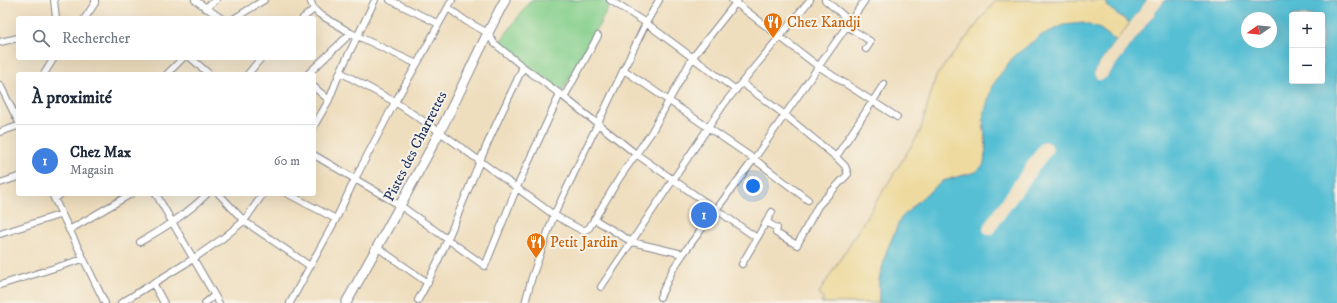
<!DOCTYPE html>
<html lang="fr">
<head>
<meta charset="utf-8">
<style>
	body { margin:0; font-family:"IM FELL DW Pica",serif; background:#f6f6f7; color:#1f2937 }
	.controls { position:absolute; right:12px; top:12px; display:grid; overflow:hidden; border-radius:4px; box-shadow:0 4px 16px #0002 }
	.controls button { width:36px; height:36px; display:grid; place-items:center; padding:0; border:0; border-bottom:1px solid #e0e1e3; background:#fff; color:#1f2937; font:20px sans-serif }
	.compass { position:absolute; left:1241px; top:12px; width:36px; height:36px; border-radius:50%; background:#fff; box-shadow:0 4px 16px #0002; rotate:256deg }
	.you { position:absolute; left:753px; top:186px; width:14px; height:14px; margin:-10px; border:3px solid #fff; border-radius:50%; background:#1a73e8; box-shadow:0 0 0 6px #1a73e833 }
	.badge { display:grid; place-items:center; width:26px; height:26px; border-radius:50%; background:#b5179e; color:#fff; font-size:13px; font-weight:700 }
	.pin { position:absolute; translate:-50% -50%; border:2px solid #fff; box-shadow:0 1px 4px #0006 }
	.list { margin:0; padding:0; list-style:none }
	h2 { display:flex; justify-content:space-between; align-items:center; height:52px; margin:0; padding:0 16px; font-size:17px }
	h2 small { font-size:13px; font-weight:400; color:#747a83 }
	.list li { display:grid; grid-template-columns:26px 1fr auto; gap:12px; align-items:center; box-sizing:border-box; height:72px; padding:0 16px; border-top:1px solid #e0e1e3 }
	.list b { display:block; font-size:15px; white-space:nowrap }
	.list p { margin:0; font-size:13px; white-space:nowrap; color:#747a83 }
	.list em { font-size:13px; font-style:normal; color:#747a83 }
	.icon { flex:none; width:22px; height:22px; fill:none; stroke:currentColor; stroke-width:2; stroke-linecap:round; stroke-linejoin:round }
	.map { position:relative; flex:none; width:1337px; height:303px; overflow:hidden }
	.search { position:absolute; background:#fff; box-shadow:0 4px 16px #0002; left:16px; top:16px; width:300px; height:44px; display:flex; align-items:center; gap:10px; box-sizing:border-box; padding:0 14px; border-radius:4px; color:#747a83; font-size:15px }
	.panel { position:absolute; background:#fff; box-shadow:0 4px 16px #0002; left:16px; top:72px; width:300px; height:124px; border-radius:4px }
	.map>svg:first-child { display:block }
	.green { fill:#85cf8c; stroke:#507f75 }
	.sand { fill:#eeda9e; stroke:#84847e }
	.water { fill:#57bfd4; stroke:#397799; fill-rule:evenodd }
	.pier { fill:#efdebe }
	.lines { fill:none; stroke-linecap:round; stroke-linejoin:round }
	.street-casing { stroke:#85868e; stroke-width:8 }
	.secondary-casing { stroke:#85868e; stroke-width:11 }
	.street { stroke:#fff; stroke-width:6 }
	.secondary { stroke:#fff; stroke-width:9 }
	.labels { text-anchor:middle; stroke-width:4; stroke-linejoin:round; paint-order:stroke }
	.food-label { font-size:15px; fill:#c56008; stroke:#f7f3e8; text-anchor:start }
	.street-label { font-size:15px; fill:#1b2f5e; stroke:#f7f3e8 }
</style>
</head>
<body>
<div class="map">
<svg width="1337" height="303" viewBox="0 0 1337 303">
	<rect width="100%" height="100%" fill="#f7f3e8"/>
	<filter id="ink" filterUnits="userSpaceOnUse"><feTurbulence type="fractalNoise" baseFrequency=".025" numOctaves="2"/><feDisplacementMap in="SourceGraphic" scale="8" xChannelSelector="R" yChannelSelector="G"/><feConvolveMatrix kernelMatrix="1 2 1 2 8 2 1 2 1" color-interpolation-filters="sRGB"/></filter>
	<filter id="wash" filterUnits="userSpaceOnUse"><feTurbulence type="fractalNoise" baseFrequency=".012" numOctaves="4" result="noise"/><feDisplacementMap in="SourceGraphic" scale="16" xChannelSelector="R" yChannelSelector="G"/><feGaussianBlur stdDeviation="0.9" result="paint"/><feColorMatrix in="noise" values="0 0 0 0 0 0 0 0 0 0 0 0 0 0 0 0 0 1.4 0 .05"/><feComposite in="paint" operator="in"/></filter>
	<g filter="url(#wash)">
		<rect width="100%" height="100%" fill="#efdebe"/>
		<path class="green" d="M 531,0 L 607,0 L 610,5 L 562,92 L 499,43 Z"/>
		<path class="sand" d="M 996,0 L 1105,0 L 1109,8 L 1130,23 L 1116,41 L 1100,29 L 983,118 L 986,147 L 984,164 L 976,172 L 943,181 L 901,218 L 887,250 L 879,280 L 879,303 L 821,303 L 823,299 L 819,293 L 920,132 L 936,76 Z"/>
		<path class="water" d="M 1105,0 L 1147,0 L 1130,23 L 1109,8 Z
			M 1165,0 L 1337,0 L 1337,303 L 879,303 L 879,280 L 887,250 L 901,218 L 924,196 L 943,181 L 976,172 L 984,164 L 986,147 L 983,118 L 992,86 L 1013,57 L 1040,36 L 1064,25 L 1083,23 L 1100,29 L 1116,41 L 1094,72 L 1097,80 L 1106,78 ZM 1292,15 L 1322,15 L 1322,81 L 1292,81 ZM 1247,18 L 1271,18 L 1271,42 L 1247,42 Z"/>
		<path class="pier" d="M 1147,0 L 1149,0 L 1149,1 L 1132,24 L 1129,24 Z
			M 1162,0 L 1165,0 L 1106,78 L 1102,80 L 1097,80 L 1094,74 L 1095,70 L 1117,40 L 1118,42 L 1096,71 L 1096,74 L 1098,78 L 1102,78 L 1104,77 Z
			M 1046,141 L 1051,144 L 1053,148 L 1052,152 L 993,233 L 990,235 L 985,233 L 983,230 L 984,225 L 1040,144 Z"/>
	</g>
	<g filter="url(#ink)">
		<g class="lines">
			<defs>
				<path id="street" d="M 54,0 L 56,18
					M 195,0 L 221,18
					M 310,0 L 314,9 L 319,14 L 351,33 L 417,64
					M 390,0 L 439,24
					M 610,0 L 646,23 L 736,90
					M 732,0 L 818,66 L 897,117
					M 825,0 L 850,21
					M 205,8 L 216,0
					M 448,8 L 466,21 L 488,33 L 494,43 L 523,67 L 560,94 L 636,154 L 757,238
					M 85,18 L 95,3 L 95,0
					M 235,18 L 264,0
					M 303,18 L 314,9
					M 847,26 L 870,41 L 870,43 L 866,49
					M 0,42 L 18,38
					M 191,58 L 209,74
					M 624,70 L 754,159 L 808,200
					M 340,72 L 395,102 L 440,132 L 554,215 L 583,231 L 589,228 L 620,177 L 651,133 L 693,57 L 738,0
					M 44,74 L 54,58
					M 167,74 L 183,58
					M 248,74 L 261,58
					M 308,74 L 351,33
					M 742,83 L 785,115 L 836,157 L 845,166 L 848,174 L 818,206 L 797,245 L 776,233 L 777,228 L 766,222
					M 0,85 L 18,121
					M 314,87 L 329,100
					M 564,97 L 598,36
					M 314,126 L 329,100 L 340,72 L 375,0
					M 0,132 L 18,126
					M 314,155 L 401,206 L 485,266 L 517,187 L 560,94
					M 836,157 L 884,84
					M 0,183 L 18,177
					M 52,194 L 105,303
					M 156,194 L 219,303
					M 219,194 L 244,221 L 310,266
					M 288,194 L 336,219
					M 55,199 L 61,194
					M 594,219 L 632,242 L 683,254
					M 69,230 L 131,194
					M 0,234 L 62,214
					M 140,242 C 164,228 187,214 207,194
					M 378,248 L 428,283
					M 742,264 L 772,212
					M 153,283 L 164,303
					M 0,285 L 83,259
					M 601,287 L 724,104 L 810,0
					M 660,297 L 673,269 L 683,254 L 754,159 L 865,0
					M 418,300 C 443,256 460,208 480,161 C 493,129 509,98 523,67
					M 121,303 L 193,259 L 223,238 L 244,221 L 263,194
					M 205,303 L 214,296
					M 290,303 L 336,219 L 355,179 L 395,102 L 417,64 L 452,0
					M 525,303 L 532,277 L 554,215 L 646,23 L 659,0"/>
				<path id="secondary" d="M 346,303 C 378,246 409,190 439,133 C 462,89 481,44 505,0"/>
			</defs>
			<use href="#street" class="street-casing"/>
			<use href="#secondary" class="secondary-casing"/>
			<use href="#street" class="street"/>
			<use href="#secondary" class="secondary"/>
		</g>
	</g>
	<defs>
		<symbol id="restaurant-pin" viewBox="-11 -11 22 30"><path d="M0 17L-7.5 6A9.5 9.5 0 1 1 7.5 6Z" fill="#e8710a" stroke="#f7f3e8"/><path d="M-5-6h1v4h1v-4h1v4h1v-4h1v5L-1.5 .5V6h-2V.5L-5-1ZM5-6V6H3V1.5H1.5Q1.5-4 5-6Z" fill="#fff"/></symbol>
	</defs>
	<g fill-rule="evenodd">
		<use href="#restaurant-pin" x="762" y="11" width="22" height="30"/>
		<use href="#restaurant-pin" x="525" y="231" width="22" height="30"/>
	</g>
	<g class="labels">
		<g class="food-label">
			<text x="787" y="27">Chez Kandji</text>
			<text x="550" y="247">Petit Jardin</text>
		</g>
		<g class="street-label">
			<text transform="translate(415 146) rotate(-63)" y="5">Pistes des Charrettes</text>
		</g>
	</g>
</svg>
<div class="controls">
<button>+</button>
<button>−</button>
</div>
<svg class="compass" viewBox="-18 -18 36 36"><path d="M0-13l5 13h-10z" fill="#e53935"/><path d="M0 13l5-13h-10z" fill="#747a83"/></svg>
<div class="you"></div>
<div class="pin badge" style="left:704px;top:215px;background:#3f7fe0">1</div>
<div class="search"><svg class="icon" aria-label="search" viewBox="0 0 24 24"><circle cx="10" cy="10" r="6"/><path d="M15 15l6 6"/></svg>Rechercher</div>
<section class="panel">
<h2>À proximité<small></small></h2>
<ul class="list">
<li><span class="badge" style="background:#3f7fe0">1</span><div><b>Chez Max</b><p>Magasin</p></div><em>60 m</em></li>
</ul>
</section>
</div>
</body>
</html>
